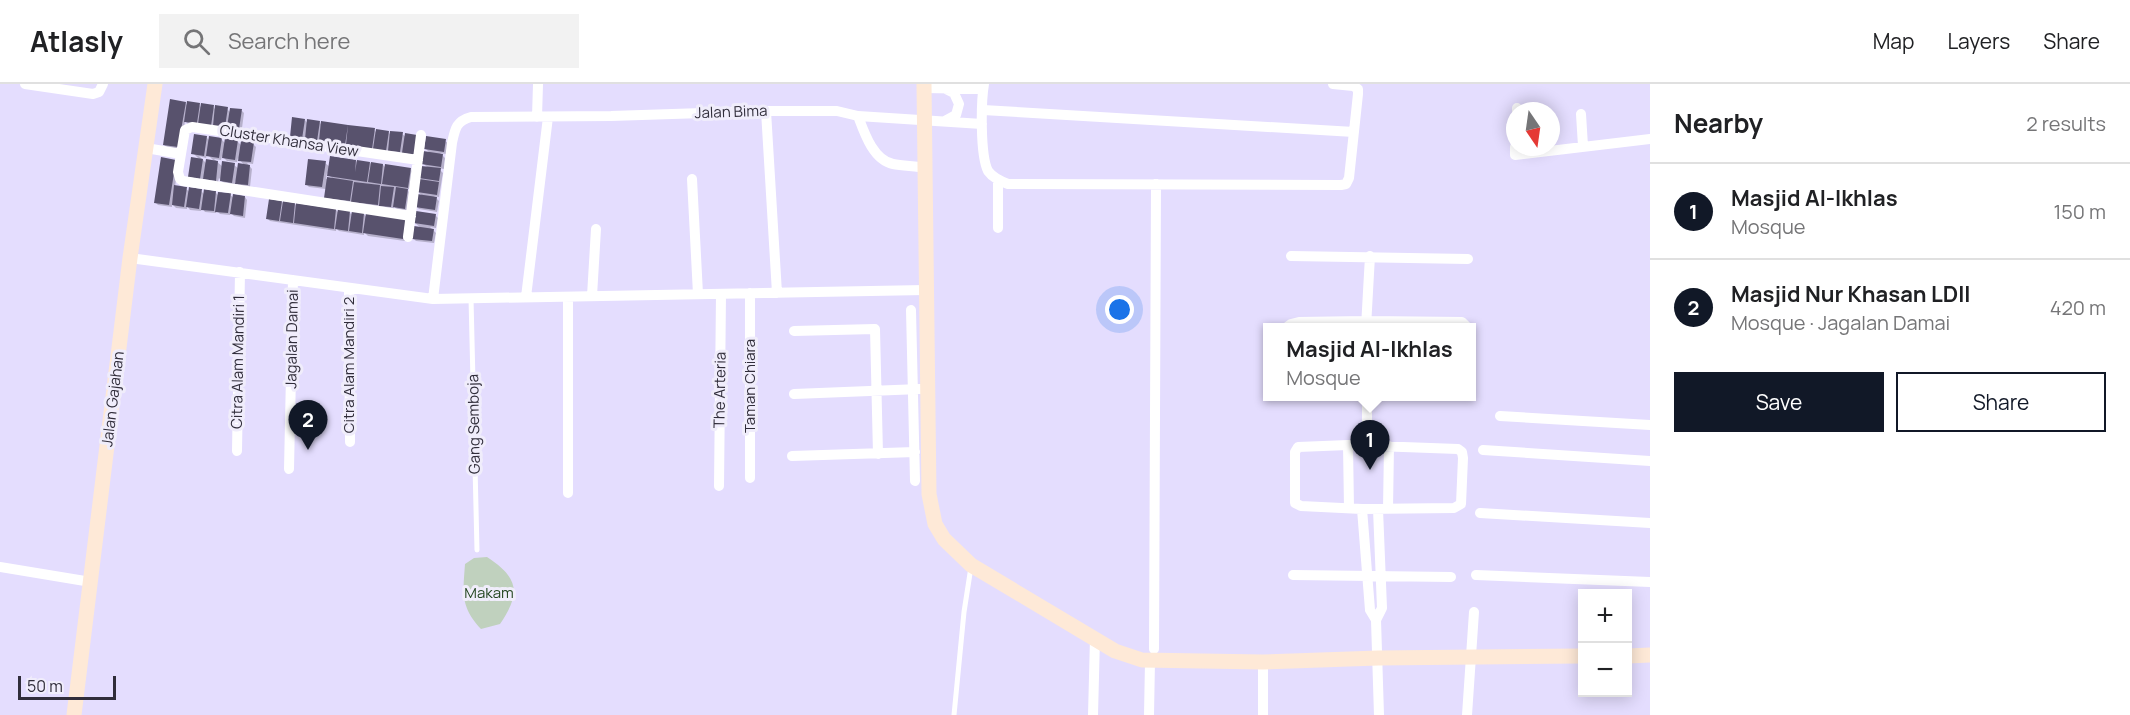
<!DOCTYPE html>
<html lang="en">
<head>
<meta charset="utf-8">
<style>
	body { margin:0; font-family:Manrope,sans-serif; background:#f2f2f2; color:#202124 }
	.controls { position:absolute; right:18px; bottom:18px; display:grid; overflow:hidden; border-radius:0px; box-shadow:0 3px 15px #0003 }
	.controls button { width:54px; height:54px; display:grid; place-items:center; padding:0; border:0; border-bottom:2px solid #e0e0e0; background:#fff; color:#202124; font:30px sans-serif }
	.compass { position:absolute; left:1506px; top:18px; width:54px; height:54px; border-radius:50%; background:#fff; box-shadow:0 3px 15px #0003; rotate:167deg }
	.scale { position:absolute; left:18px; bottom:15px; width:98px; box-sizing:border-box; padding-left:6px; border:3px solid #302d3a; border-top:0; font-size:16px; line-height:21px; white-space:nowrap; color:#302d3a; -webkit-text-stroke:4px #f0edfb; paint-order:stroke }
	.you { position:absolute; left:1120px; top:226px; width:21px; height:21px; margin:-15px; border:4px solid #fff; border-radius:50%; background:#1a73e8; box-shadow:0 0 0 9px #1a73e833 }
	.badge { display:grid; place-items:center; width:39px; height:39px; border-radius:50%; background:#111827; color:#fff; font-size:20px; font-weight:700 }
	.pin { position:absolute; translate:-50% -50px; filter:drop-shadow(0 2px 3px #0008) }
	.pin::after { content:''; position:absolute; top:32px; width:21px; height:18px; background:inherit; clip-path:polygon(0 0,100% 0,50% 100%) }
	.popup { position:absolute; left:1263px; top:239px; width:213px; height:78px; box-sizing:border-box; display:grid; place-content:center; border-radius:0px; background:#fff; filter:drop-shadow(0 2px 4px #0005); font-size:20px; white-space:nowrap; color:#757577 }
	.popup b { font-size:22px; color:#202124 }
	.popup::after { content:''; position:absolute; left:50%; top:100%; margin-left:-12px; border:12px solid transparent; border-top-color:#fff }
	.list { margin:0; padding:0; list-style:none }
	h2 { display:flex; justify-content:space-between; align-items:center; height:78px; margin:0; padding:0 24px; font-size:26px }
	h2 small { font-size:20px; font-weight:400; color:#757577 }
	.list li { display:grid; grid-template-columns:39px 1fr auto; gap:18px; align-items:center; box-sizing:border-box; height:96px; padding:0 24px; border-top:2px solid #e0e0e0 }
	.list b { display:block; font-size:22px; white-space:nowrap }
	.list p { margin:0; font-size:20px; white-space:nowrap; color:#757577 }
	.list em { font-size:20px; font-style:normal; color:#757577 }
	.actions { display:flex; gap:12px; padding:18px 24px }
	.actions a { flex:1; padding:14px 0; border:2px solid #111827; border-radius:0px; text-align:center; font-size:21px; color:#111827 }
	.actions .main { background:#111827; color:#fff }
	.icon { flex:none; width:33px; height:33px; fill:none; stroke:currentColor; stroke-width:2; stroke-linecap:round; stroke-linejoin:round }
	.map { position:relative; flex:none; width:1650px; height:631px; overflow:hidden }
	header { display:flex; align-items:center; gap:36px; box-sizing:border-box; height:84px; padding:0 30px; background:#fff; border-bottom:2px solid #e0e0e0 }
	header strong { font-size:28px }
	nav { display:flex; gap:33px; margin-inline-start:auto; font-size:21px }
	.search { width:420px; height:54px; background:#f2f2f2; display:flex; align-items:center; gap:15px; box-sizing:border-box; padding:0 21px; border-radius:0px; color:#757577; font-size:22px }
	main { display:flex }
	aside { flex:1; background:#fff }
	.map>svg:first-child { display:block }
	.green { fill:#c0d1be }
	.shadow { fill:#0003; fill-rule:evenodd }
	.building { fill:#58526d }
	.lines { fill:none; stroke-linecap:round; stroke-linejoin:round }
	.lane { stroke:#fff; stroke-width:5 }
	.street { stroke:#fff; stroke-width:10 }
	.secondary { stroke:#fee9d7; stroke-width:15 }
	.labels { text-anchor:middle; stroke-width:6; stroke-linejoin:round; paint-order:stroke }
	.street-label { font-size:15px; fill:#302d3a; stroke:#f0edfb }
	.park-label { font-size:15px; fill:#254722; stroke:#f0edfb }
</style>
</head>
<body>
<header>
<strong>Atlasly</strong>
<div class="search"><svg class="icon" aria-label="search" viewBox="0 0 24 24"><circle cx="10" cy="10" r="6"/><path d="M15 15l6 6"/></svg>Search here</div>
<nav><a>Map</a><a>Layers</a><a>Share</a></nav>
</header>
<main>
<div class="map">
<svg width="1650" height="631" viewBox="0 0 1650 631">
	<rect width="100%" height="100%" fill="#e4ddfe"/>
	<path class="green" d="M 487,473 C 519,494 521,509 500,540 L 481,545 C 460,522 463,509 465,480 L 474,474 Z"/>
	<path class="shadow" d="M 185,19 L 188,22 L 199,21 L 202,24 L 213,23 L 216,26 L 227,25 L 230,28 L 242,27 L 244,29 L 242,44 L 229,42 L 228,45 L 213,43 L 188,40 L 185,37 L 181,65 L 167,63 L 164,61 Z
		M 305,36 L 308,40 L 319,38 L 322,41 L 323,39 L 374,46 L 377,49 L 388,48 L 391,51 L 402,50 L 406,53 L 403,70 L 309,57 L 305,53 L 305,57 L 294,55 Z
		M 206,53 L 210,57 L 221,55 L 226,60 L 237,57 L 242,62 L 253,60 L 256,63 L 253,80 L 247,79 L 252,85 L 250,103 L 239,102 L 235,97 L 235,101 L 224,99 L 219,94 L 218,98 L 207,97 L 203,93 L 203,96 L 192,95 L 199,75 L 193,69 ZM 207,70 L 214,77 L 207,80 L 199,72 L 206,74 ZM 222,72 L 227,77 L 237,78 L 238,74 L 245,82 L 239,85 L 234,81 L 223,83 L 214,75 L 221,76 Z
		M 445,57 L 448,59 L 446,70 L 440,69 L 445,74 L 444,85 L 438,84 L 443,89 L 439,113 L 434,112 L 439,117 L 437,128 L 419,125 L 417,123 L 424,113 L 418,108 L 422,83 L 428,84 L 423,79 L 431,70 L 425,64 Z
		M 331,74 L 383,81 L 386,84 L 410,85 L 413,88 L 410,105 L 406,105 L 410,109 L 408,127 L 397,125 L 394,123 L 394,125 L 328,116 L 326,105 L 309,103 L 306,100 L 325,79 L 330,83 ZM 327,89 L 334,96 L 326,95 Z
		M 178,80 L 175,103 L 186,105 L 190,108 L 201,107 L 204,110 L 216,109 L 219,112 L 230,111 L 234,114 L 245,113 L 247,116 L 245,134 L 234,132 L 231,129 L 230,131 L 220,130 L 216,126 L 216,129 L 205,128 L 202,124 L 201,127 L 190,126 L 187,122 L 187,125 L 176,124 L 172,120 L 172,123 L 158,121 L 155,118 Z
		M 270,117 L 295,120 L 297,123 L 336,126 L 339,129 L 364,130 L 367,134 L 405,137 L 405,157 L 368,152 L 364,148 L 364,151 L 339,147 L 336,144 L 336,147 L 270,137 L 268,135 Z
		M 435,131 L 438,134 L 436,144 L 430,143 L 436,149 L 434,159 L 416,157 L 413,154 L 421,144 L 415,139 Z"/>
	<path class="building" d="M 170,15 L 186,18 L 178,63 L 163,61 Z
		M 187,17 L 200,19 L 197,39 L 184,38 Z
		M 201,19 L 214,21 L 211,42 L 198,40 Z
		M 215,21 L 228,23 L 225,43 L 213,42 Z
		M 230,24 L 242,25 L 239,45 L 227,43 Z
		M 292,33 L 305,35 L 302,55 L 290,53 Z
		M 307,35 L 320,37 L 317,57 L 305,55 Z
		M 321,37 L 348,41 L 345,61 L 319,57 Z
		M 348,41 L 375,44 L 372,65 L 346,61 Z
		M 376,45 L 389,47 L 386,67 L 373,65 Z
		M 390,47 L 403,48 L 400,68 L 388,67 Z
		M 405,49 L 417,51 L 415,71 L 402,69 Z
		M 194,50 L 207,52 L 204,72 L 191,70 Z
		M 209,52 L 222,54 L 219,74 L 206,72 Z
		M 426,52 L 446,55 L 444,68 L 424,65 Z
		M 225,54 L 238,56 L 235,76 L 222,74 Z
		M 241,57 L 254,58 L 251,78 L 238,77 Z
		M 423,67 L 443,70 L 441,83 L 421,80 Z
		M 330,72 L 356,76 L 355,88 L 357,76 L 370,78 L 367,98 L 327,92 Z
		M 161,73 L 176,76 L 169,121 L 154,119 Z
		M 191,73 L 203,75 L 200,95 L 188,93 Z
		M 206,75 L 218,77 L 216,97 L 203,95 Z
		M 308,75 L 326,77 L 322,103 L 305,101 Z
		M 222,77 L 235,79 L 232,99 L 220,97 Z
		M 371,78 L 383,80 L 381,100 L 368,98 Z
		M 238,79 L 250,81 L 248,101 L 235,100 Z
		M 385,80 L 411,84 L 408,104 L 382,100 Z
		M 421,82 L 441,84 L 439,97 L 419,94 Z
		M 327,93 L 353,97 L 350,117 L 324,114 Z
		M 419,95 L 439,98 L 437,111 L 417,108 Z
		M 354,98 L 380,101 L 378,121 L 351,118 Z
		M 174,101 L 187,103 L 184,123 L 172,121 Z
		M 381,102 L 394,103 L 391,123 L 379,122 Z
		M 189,103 L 202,105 L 199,125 L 186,123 Z
		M 396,103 L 408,105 L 405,125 L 393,123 Z
		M 204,105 L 216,107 L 214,127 L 201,126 Z
		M 218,108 L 231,109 L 228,129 L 215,128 Z
		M 233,110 L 245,112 L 243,132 L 230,130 Z
		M 417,110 L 437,113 L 435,126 L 415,123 Z
		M 269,115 L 282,117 L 279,137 L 266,135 Z
		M 283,117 L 295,119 L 293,139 L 280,137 Z
		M 296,119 L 336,125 L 334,145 L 294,139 Z
		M 338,125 L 350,127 L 348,147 L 335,145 Z
		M 352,127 L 364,129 L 362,149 L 349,147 Z
		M 416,127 L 436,130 L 434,142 L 414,139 Z
		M 366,129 L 406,135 L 403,155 L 363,149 Z
		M 414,142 L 434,145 L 432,157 L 412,155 Z"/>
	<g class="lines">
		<path class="lane" d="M 471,214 L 477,466
			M 954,631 L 964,528 L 971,483"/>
		<path class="street" d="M 25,0 L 93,10 L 99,8 L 103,0
			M 984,0 C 981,18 980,71 988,87 C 993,94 1000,97 1008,100 L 1341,101 L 1346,100 L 1349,94 L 1358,10 L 1358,5 L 1353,2 L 1333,0
			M 924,4 L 983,5
			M 944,4 L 954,9 L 959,20 L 956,31 L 945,37
			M 983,26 L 1354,48
			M 766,27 L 777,209
			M 1517,27 L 1517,24
			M 1581,30 L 1583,62
			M 858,32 C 864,48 873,76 893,80 C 903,82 915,82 926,84
			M 537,33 L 538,0
			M 1515,63 L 1515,71 L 1650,55
			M 146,64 L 181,70
			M 692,95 L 698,210
			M 411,132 L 183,97 L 180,95 L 178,88 L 185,46 L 192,43 L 418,76
			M 998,144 L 998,96
			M 408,153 L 421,51
			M 1291,172 L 1468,175
			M 130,174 L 433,215 L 925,206
			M 349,204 L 350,358
			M 750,209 L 750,394
			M 592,212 L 596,145
			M 526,213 L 548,33
			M 568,213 L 568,409
			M 433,215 L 452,59 C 455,45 456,37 471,33 L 611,32 L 766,27 L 837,27 L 858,32 L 982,40
			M 911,226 L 915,397
			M 1287,243 L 1291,240 L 1299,238 L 1366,237 L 1462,238 L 1467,243
			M 1366,243 L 1370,172
			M 794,247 L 875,245 L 878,370
			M 794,310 L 920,305
			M 1367,312 L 1367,361
			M 1500,332 L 1650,341
			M 1348,361 L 1458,365 L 1462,368 L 1463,374 L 1461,420 L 1454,424 L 1362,425 L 1301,422 L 1295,419 L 1295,368 L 1298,363 Z
			M 1348,361 L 1349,424
			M 1483,366 L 1650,377
			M 237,367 L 240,188
			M 792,372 L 915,368
			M 289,385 L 293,196
			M 719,402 L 721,210
			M 1362,425 L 1370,526 L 1376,536
			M 1378,425 L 1382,524 L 1376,536 L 1379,631
			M 1388,425 L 1389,362
			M 1480,429 L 1650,439
			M 0,483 L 91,498
			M 1293,491 L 1451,493
			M 1476,491 L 1650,498
			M 1154,565 L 1156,100
			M 1093,631 L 1095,554
			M 1149,631 L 1150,577
			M 1263,631 L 1263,578
			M 1467,631 L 1474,528"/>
		<path class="secondary" d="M 924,0 L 929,410 L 935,440 L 944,455 L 971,481 L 1115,567 L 1142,576 L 1263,578 L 1378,574 L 1582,572
			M 1628,572 L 1650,571
			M 74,631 L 130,174 L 155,0"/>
	</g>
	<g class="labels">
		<g class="street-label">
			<text transform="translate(731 28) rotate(-2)" y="5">Jalan Bima</text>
			<text transform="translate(289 57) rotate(9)" y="5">Cluster Khansa View</text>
			<text transform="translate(292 255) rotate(-89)" y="5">Jagalan Damai</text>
			<text transform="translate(238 278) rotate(-89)" y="5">Citra Alam Mandiri 1</text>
			<text transform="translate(349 281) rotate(-90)" y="5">Citra Alam Mandiri 2</text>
			<text transform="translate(750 302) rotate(-90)" y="5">Taman Chiara</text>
			<text transform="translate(720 306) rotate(-89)" y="5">The Arteria</text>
			<text transform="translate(113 315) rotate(-83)" y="5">Jalan Gajahan</text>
			<text transform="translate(474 340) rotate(-91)" y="5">Gang Semboja</text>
		</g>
		<g class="park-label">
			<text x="489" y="514">Makam</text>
		</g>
	</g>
</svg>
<div class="controls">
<button>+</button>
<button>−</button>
</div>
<svg class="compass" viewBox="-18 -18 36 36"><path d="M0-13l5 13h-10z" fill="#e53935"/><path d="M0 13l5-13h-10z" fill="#757577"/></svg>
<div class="scale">50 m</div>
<div class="you"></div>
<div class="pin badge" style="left:1370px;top:386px">1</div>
<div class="popup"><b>Masjid Al-Ikhlas</b>Mosque</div>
<div class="pin badge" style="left:308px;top:366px">2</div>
</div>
<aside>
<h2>Nearby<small>2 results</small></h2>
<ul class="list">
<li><span class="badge">1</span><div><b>Masjid Al-Ikhlas</b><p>Mosque</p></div><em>150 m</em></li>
<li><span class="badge">2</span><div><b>Masjid Nur Khasan LDII</b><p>Mosque · Jagalan Damai</p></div><em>420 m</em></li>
</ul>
<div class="actions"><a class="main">Save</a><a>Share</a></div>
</aside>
</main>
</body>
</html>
